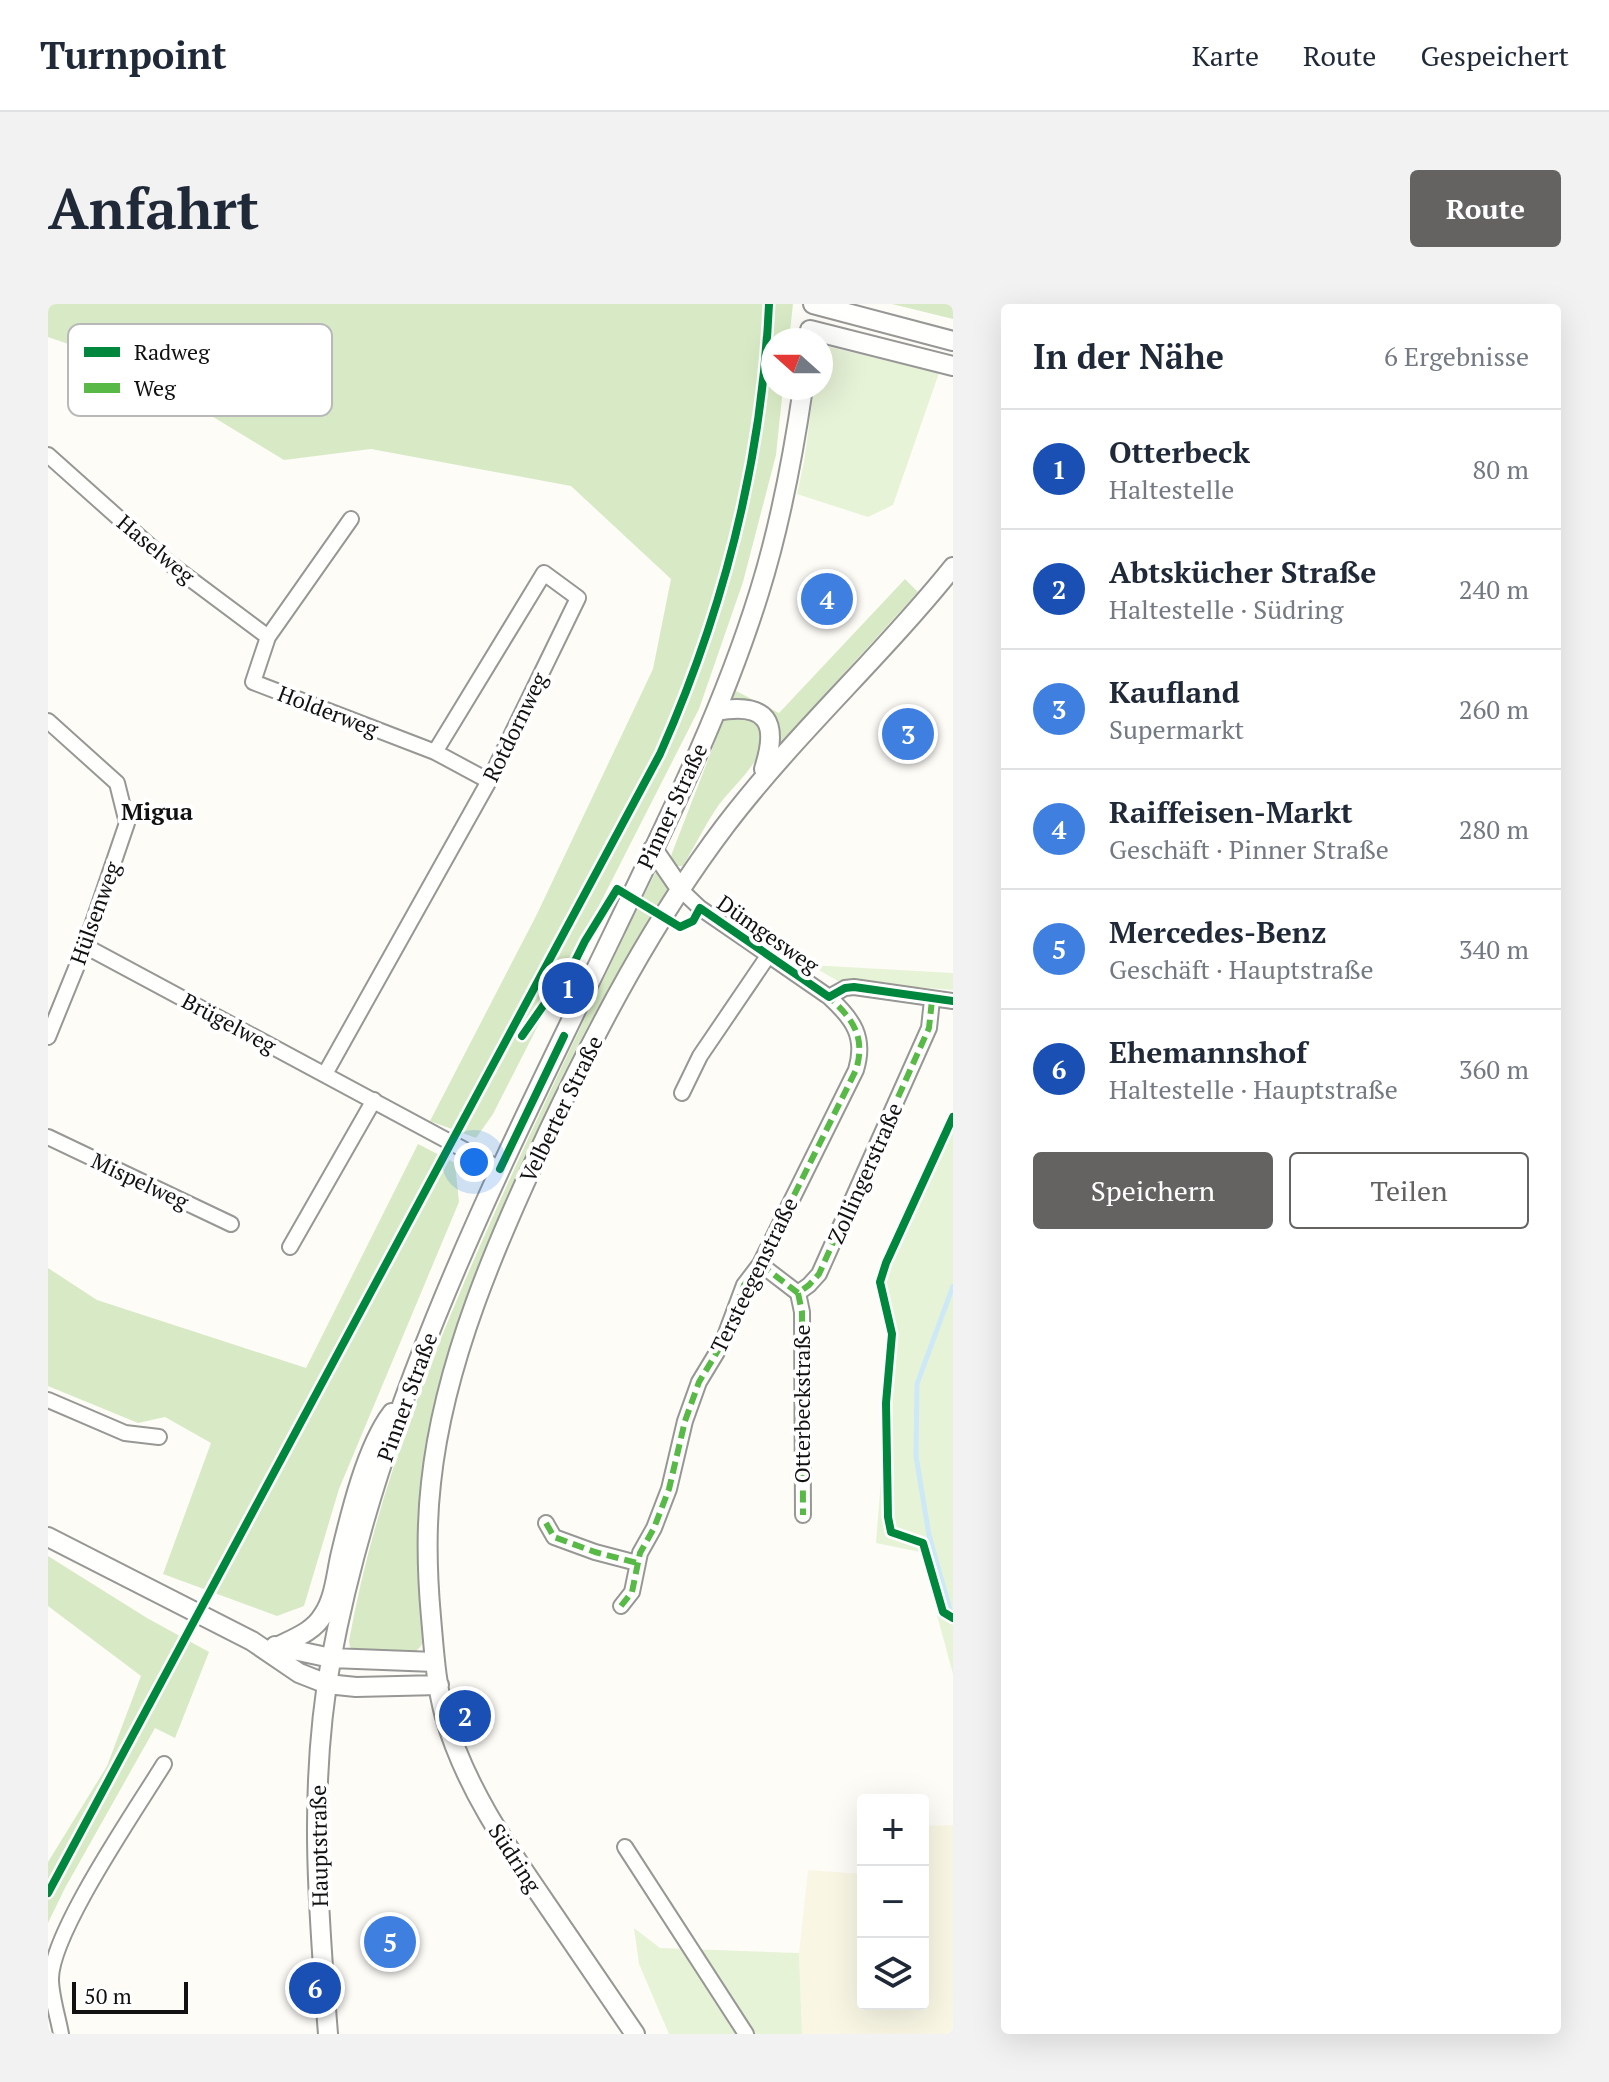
<!DOCTYPE html>
<html lang="de">
<head>
<meta charset="utf-8">
<style>
	body { margin:0; font-family:"PT Serif",serif; background:#f2f2f3; color:#1f2937 }
	.controls { position:absolute; right:24px; bottom:24px; display:grid; overflow:hidden; border-radius:8px; box-shadow:0 8px 32px #0002 }
	.controls button { width:72px; height:72px; display:grid; place-items:center; padding:0; border:0; border-bottom:2px solid #e0e1e3; background:#fff; color:#1f2937; font:40px sans-serif }
	.compass { position:absolute; left:713px; top:24px; width:72px; height:72px; border-radius:50%; background:#fff; box-shadow:0 8px 32px #0002; rotate:291deg }
	.scale { position:absolute; left:24px; bottom:20px; width:116px; box-sizing:border-box; padding-left:8px; border:4px solid #111; border-top:0; font-size:22px; line-height:28px; white-space:nowrap; color:#111; -webkit-text-stroke:6px #fff; paint-order:stroke }
	.you { position:absolute; left:426px; top:858px; width:28px; height:28px; margin:-20px; border:6px solid #fff; border-radius:50%; background:#1a73e8; box-shadow:0 0 0 12px #1a73e833 }
	.badge { display:grid; place-items:center; width:52px; height:52px; border-radius:50%; background:#646362; color:#fff; font-size:26px; font-weight:700 }
	.pin { position:absolute; translate:-50% -50%; border:4px solid #fff; box-shadow:0 2px 8px #0006 }
	.list { margin:0; padding:0; list-style:none }
	h2 { display:flex; justify-content:space-between; align-items:center; height:104px; margin:0; padding:0 32px; font-size:34px }
	h2 small { font-size:26px; font-weight:400; color:#747a83 }
	.list li { display:grid; grid-template-columns:52px 1fr auto; gap:24px; align-items:center; box-sizing:border-box; height:120px; padding:0 32px; border-top:2px solid #e0e1e3 }
	.list b { display:block; font-size:30px; white-space:nowrap }
	.list p { margin:0; font-size:26px; white-space:nowrap; color:#747a83 }
	.list em { font-size:26px; font-style:normal; color:#747a83 }
	.actions { display:flex; gap:16px; padding:24px 32px }
	.actions a { flex:1; padding:18px 0; border:2px solid #646362; border-radius:8px; text-align:center; font-size:28px; color:#646362 }
	.actions .main { background:#646362; color:#fff }
	.icon { flex:none; width:44px; height:44px; fill:none; stroke:currentColor; stroke-width:2; stroke-linecap:round; stroke-linejoin:round }
	.map { position:relative; flex:none; width:905px; height:1730px; overflow:hidden; border-radius:8px }
	header { display:flex; align-items:center; gap:48px; box-sizing:border-box; height:112px; padding:0 40px; background:#fff; border-bottom:2px solid #e0e1e3 }
	header strong { font-size:38px }
	nav { display:flex; gap:44px; margin-inline-start:auto; font-size:28px }
	.intro { display:flex; align-items:center; justify-content:space-between; box-sizing:border-box; height:192px; padding:0 48px }
	h1 { margin:0; font-size:56px }
	.button { padding:20px 36px; border-radius:8px; background:#646362; color:#fff; font-size:28px; font-weight:700 }
	main { display:flex; gap:48px; padding:0 48px }
	aside { flex:1; background:#fff; border-radius:8px; box-shadow:0 8px 32px #0002 }
	.map>svg:first-child { display:block }
	.farmland { fill:#f9f7e4 }
	.green { fill:#e7f3d7 }
	.forest { fill:#d8eac5 }
	.lines { fill:none; stroke-linecap:round; stroke-linejoin:round }
	.stream { stroke:#cde8f7; stroke-width:5 }
	.minor-casing { stroke:#979795; stroke-width:18 }
	.tertiary-casing { stroke:#979795; stroke-width:22 }
	.minor { stroke:#fffffe; stroke-width:14 }
	.tertiary { stroke:#fffffe; stroke-width:18 }
	.quiet { stroke:#58b947; stroke-width:6; stroke-dasharray:12 6; stroke-linecap:butt }
	.cycleway-casing { stroke:#fff; stroke-width:13 }
	.cycleway { stroke:#00873e; stroke-width:8 }
	.labels { text-anchor:middle; stroke-width:8; stroke-linejoin:round; paint-order:stroke }
	.street-label { font-size:22px; fill:#111; stroke:#fff }
	.neighbourhood-label { font-size:24px; font-weight:bold; fill:#111; stroke:#fff }
	.key { fill:#fff; stroke:#b8b8b8; stroke-width:2 }
	.key-label { font-size:22px; fill:#111 }
</style>
</head>
<body>
<header>
<strong>Turnpoint</strong>
<nav><a>Karte</a><a>Route</a><a>Gespeichert</a></nav>
</header>
<div class="intro"><h1>Anfahrt</h1><a class="button">Route</a></div>
<main>
<div class="map">
<svg width="905" height="1730" viewBox="0 0 905 1730">
	<rect width="100%" height="100%" fill="#fdfcf7"/>
	<path class="farmland" d="M 905,1521 L 905,1730 L 754,1730 L 751,1649 L 760,1566 L 815,1570 L 815,1700 L 875,1700 L 875,1522 Z"/>
	<path class="green" d="M 773,41 L 891,69 L 845,201 L 820,213 L 749,190 L 756,158 L 766,84 L 773,84 Z
		M 762,661 L 905,669 L 905,686 L 790,677 Z
		M 905,809 L 905,1370 L 872,1248 L 828,1239 L 835,1151 L 834,1099 L 842,1030 L 826,977 Z
		M 586,1624 L 612,1644 L 751,1649 L 754,1730 L 621,1730 L 591,1660 Z"/>
	<path class="forest" d="M 0,0 L 745,0 L 741,36 L 725,36 L 725,84 L 735,84 L 728,151 L 695,278 L 651,405 L 445,810 L 428,834 L 382,817 L 489,610 L 605,365 L 623,275 L 523,182 L 323,145 L 236,156 L 78,60 L 0,33 Z
		M 844,0 L 905,0 L 905,15 Z
		M 857,275 L 870,288 L 729,443 L 729,426 L 681,399 L 688,387 L 731,409 Z
		M 687,411 C 698,414 715,416 717,430 C 719,453 682,485 670,502 C 657,521 647,542 635,562 L 625,562 L 622,557 L 624,549 L 675,417 Z
		M 610,563 L 613,575 L 621,587 C 594,631 565,676 540,722 C 504,789 474,861 445,932 C 418,999 392,1068 379,1139 C 370,1191 365,1251 373,1303 C 375,1319 382,1336 368,1347 L 308,1347 L 302,1343 L 301,1337 C 326,1197 378,1065 435,935 C 490,810 550,686 610,563 Z
		M 370,840 L 407,859 L 411,898 L 291,1185 L 256,1302 L 229,1312 L 115,1270 L 163,1139 L 117,1113 L 90,1119 L 0,1082 L 0,964 L 49,996 L 258,1064 Z
		M 0,1252 L 99,1314 L 161,1348 L 127,1434 L 107,1424 L 17,1584 L 0,1619 L 0,1558 L 59,1462 L 93,1372 L 0,1302 Z"/>
	<g class="lines">
		<path class="stream" d="M 902,1306 L 881,1231 L 868,1152 L 869,1080 L 905,982"/>
		<defs>
			<path id="minor" d="M 0,151 L 121,259 L 220,333
				M 303,215 L 220,333 L 205,378 L 387,448 L 441,477
				M 0,417 L 69,479 L 79,519 L 37,642 L 0,733
				M 633,586 L 652,604 L 781,693 L 797,684 L 806,683 L 905,697
				M 37,642 L 452,865
				M 277,770 L 441,477 L 530,294 L 496,269 L 387,448
				M 634,789 L 652,752 L 720,652
				M 0,833 L 183,920
				M 242,943 L 326,796
				M 712,960 L 750,989 L 761,981 L 771,970 L 881,724 L 884,696
				M 750,989 L 754,1008 L 755,1211
				M 0,1096 L 77,1129 L 111,1133
				M 498,1219 L 506,1233 L 547,1248 L 589,1259
				M 573,1302 L 584,1288 L 592,1249 L 606,1224 L 621,1185 L 637,1117 L 651,1078 L 674,1040 L 696,981 L 712,960 L 808,766 C 818,733 805,715 781,693
				M 577,1543 L 698,1730
				M 13,1730 C 10,1713 3,1692 3,1675 C 3,1629 89,1504 116,1460"/>
			<path id="tertiary" d="M 765,0 L 905,37
				M 762,26 L 905,62
				M 668,407 C 720,398 731,418 716,465
				M 605,545 L 633,586
				M 0,1233 L 204,1337 L 251,1369 L 279,1380 L 308,1383 L 391,1381
				M 227,1342 L 283,1354 L 387,1358
				M 231,1342 C 247,1334 266,1327 275,1311 C 286,1295 288,1272 292,1253 C 302,1211 318,1143 344,1109
				M 280,1730 C 270,1604 260,1481 283,1356 C 331,1098 454,860 567,626 C 620,516 675,405 711,289 C 732,222 745,153 755,84
				M 587,1730 C 557,1686 527,1642 497,1598 C 457,1540 417,1482 397,1413 C 388,1381 386,1347 383,1313 C 379,1269 378,1223 383,1179 C 396,1056 449,939 500,828 C 550,722 606,616 677,522 C 747,430 833,353 905,263"/>
		</defs>
		<use href="#minor" class="minor-casing"/>
		<use href="#tertiary" class="tertiary-casing"/>
		<use href="#minor" class="minor"/>
		<use href="#tertiary" class="tertiary"/>
		<path class="quiet" d="M 712,960 L 750,989 L 761,981 L 771,970 L 881,724 L 884,696
			M 750,989 L 754,1008 L 755,1211
			M 498,1219 L 506,1233 L 547,1248 L 589,1259
			M 573,1302 L 584,1288 L 592,1249 L 606,1224 L 621,1185 L 637,1117 L 651,1078 L 674,1040 L 696,981 L 712,960 L 808,766 C 818,733 805,715 781,693"/>
		<defs>
			<path id="cycleway" d="M 474,732 L 502,692 L 508,695 L 537,637 L 569,585 L 632,623 L 645,617 L 652,604 L 781,693 L 797,684 L 806,683 L 905,697
				M 905,813 L 838,959 L 832,978 L 844,1030 L 838,1099 L 840,1213 L 843,1228 L 875,1239 L 895,1308 L 905,1314
				M 452,865 L 516,732
				M 0,1589 L 612,450 C 676,306 714,157 721,0"/>
		</defs>
		<use href="#cycleway" class="cycleway-casing"/>
		<use href="#cycleway" class="cycleway"/>
	</g>
	<g class="labels">
		<g class="street-label">
			<text transform="translate(108 245) rotate(40)" y="8">Haselweg</text>
			<text transform="translate(280 407) rotate(21)" y="8">Holderweg</text>
			<text transform="translate(467 423) rotate(-64)" y="8">Rotdornweg</text>
			<text transform="translate(624 502) rotate(-65)" y="8">Pinner Straße</text>
			<text transform="translate(47 609) rotate(-70)" y="8">Hülsenweg</text>
			<text transform="translate(720 630) rotate(35)" y="8">Dümgesweg</text>
			<text transform="translate(181 719) rotate(28)" y="8">Brügelweg</text>
			<text transform="translate(513 805) rotate(-64)" y="8">Velberter Straße</text>
			<text transform="translate(817 869) rotate(-66)" y="8">Zollingerstraße</text>
			<text transform="translate(92 877) rotate(25)" y="8">Mispelweg</text>
			<text transform="translate(706 971) rotate(-64)" y="8">Tersteegenstraße</text>
			<text transform="translate(359 1093) rotate(-70)" y="8">Pinner Straße</text>
			<text transform="translate(754 1100) rotate(-90)" y="8">Otterbeckstraße</text>
			<text transform="translate(271 1542) rotate(-91)" y="8">Hauptstraße</text>
			<text transform="translate(467 1554) rotate(57)" y="8">Südring</text>
		</g>
		<g class="neighbourhood-label">
			<text x="109" y="516">Migua</text>
		</g>
	</g>
	<rect x="20" y="20" width="264" height="92" rx="12" class="key"/>
	<rect x="36" y="43" width="36" height="10" fill="#00873e"/>
	<rect x="36" y="79" width="36" height="10" fill="#58b947"/>
	<g class="key-label">
		<text x="86" y="56">Radweg</text>
		<text x="86" y="92">Weg</text>
	</g>
</svg>
<div class="controls">
<button>+</button>
<button>−</button>
<button><svg class="icon" aria-label="layers" viewBox="0 0 24 24"><path d="M12 4l9 5-9 5-9-5zM3 14l9 5 9-5"/></svg></button>
</div>
<svg class="compass" viewBox="-18 -18 36 36"><path d="M0-13l5 13h-10z" fill="#e53935"/><path d="M0 13l5-13h-10z" fill="#747a83"/></svg>
<div class="scale">50 m</div>
<div class="you"></div>
<div class="pin badge" style="left:520px;top:684px;background:#1a4fb4">1</div>
<div class="pin badge" style="left:417px;top:1412px;background:#1a4fb4">2</div>
<div class="pin badge" style="left:860px;top:430px;background:#3f7fe0">3</div>
<div class="pin badge" style="left:779px;top:295px;background:#3f7fe0">4</div>
<div class="pin badge" style="left:342px;top:1638px;background:#3f7fe0">5</div>
<div class="pin badge" style="left:267px;top:1684px;background:#1a4fb4">6</div>
</div>
<aside>
<h2>In der Nähe<small>6 Ergebnisse</small></h2>
<ul class="list">
<li><span class="badge" style="background:#1a4fb4">1</span><div><b>Otterbeck</b><p>Haltestelle</p></div><em>80 m</em></li>
<li><span class="badge" style="background:#1a4fb4">2</span><div><b>Abtskücher Straße</b><p>Haltestelle · Südring</p></div><em>240 m</em></li>
<li><span class="badge" style="background:#3f7fe0">3</span><div><b>Kaufland</b><p>Supermarkt</p></div><em>260 m</em></li>
<li><span class="badge" style="background:#3f7fe0">4</span><div><b>Raiffeisen-Markt</b><p>Geschäft · Pinner Straße</p></div><em>280 m</em></li>
<li><span class="badge" style="background:#3f7fe0">5</span><div><b>Mercedes-Benz</b><p>Geschäft · Hauptstraße</p></div><em>340 m</em></li>
<li><span class="badge" style="background:#1a4fb4">6</span><div><b>Ehemannshof</b><p>Haltestelle · Hauptstraße</p></div><em>360 m</em></li>
</ul>
<div class="actions"><a class="main">Speichern</a><a>Teilen</a></div>
</aside>
</main>
</body>
</html>
